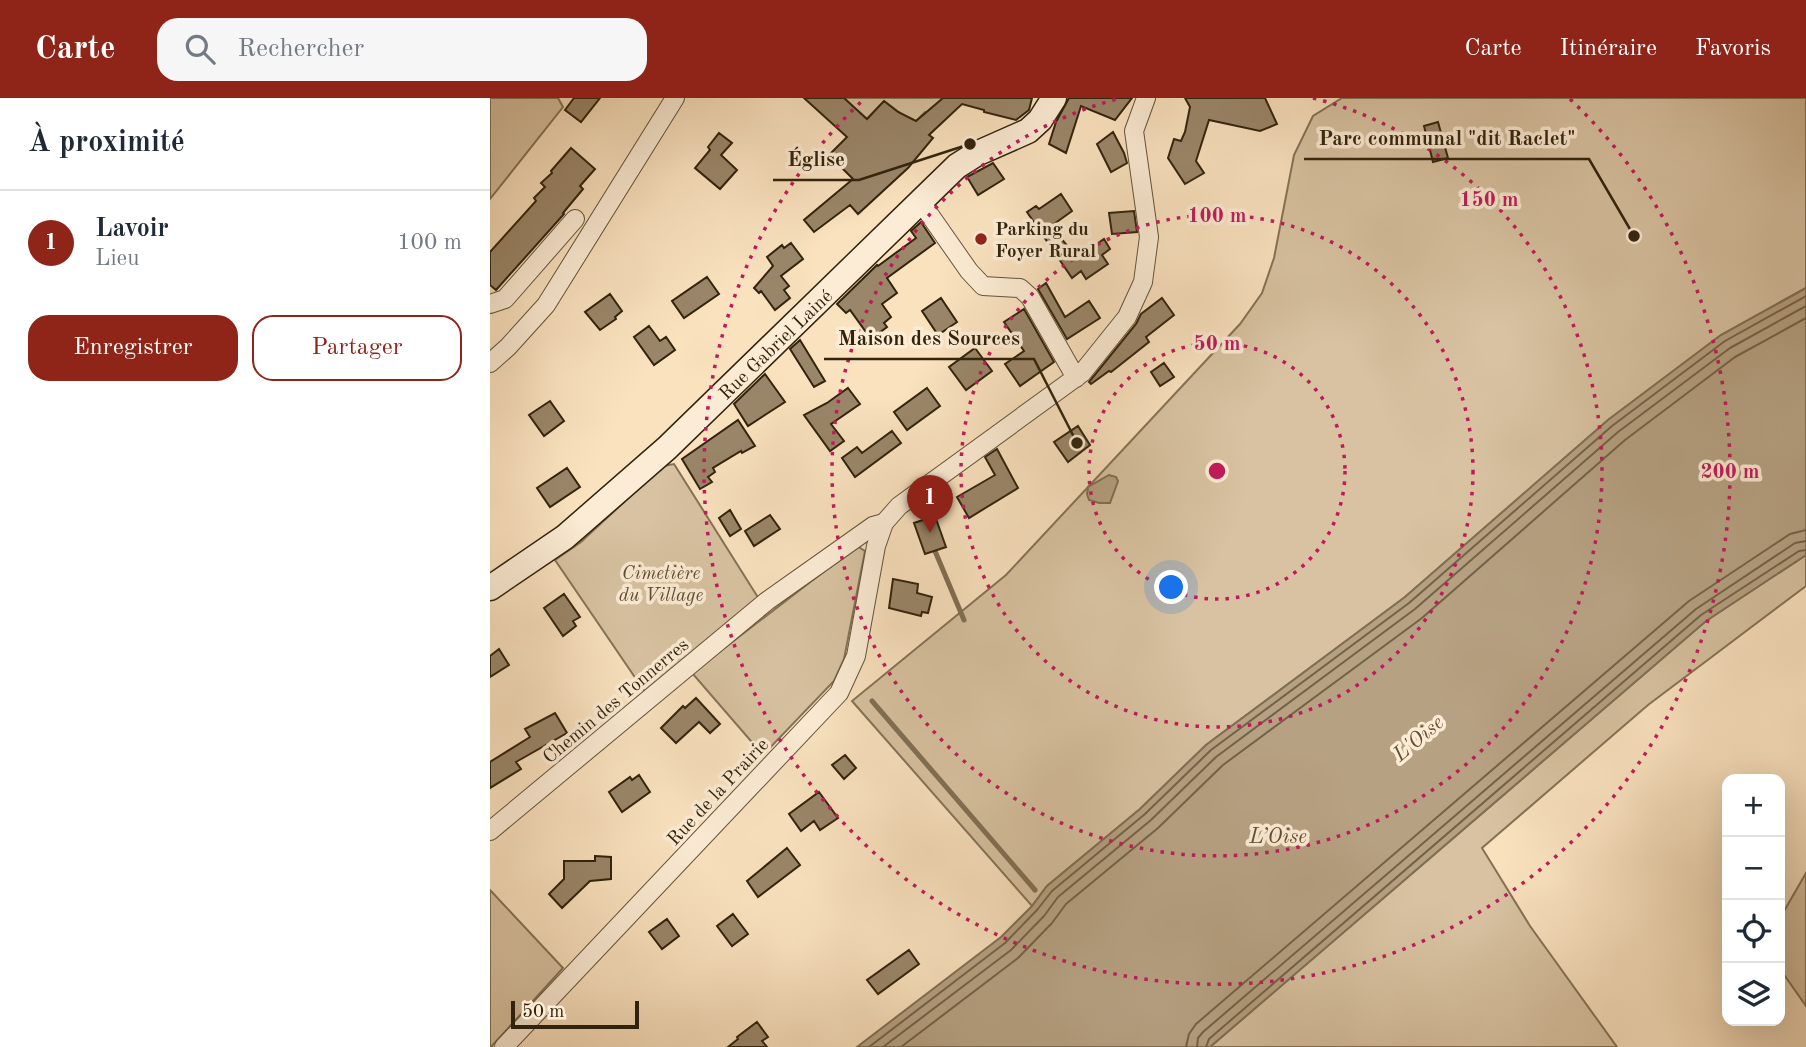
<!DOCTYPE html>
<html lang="fr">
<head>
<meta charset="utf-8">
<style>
	body { margin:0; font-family:"Old Standard TT",serif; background:#f6f6f7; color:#1f2937 }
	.controls { position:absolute; right:21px; bottom:21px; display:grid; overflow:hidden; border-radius:14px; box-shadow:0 7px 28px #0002 }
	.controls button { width:63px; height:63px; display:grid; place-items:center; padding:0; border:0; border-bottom:2px solid #e0e1e3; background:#fff; color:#1f2937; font:35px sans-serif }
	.scale { position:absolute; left:21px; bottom:18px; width:128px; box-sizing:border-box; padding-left:7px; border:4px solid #32230c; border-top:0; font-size:19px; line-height:24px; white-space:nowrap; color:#32230c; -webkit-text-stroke:5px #fcecd5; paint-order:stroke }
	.you { position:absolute; left:682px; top:490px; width:24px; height:24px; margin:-18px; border:5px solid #fff; border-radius:50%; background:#1a73e8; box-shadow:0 0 0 10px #1a73e833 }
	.badge { display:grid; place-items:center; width:46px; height:46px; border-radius:50%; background:#8f2418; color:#fff; font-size:23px; font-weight:700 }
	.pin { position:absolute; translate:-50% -58px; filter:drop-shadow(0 2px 4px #0008) }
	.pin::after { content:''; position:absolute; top:37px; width:24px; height:21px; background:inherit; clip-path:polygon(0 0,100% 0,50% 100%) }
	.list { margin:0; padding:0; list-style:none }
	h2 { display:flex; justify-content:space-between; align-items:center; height:91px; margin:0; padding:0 28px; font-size:30px }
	h2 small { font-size:23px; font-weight:400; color:#747a83 }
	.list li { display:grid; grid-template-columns:46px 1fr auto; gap:21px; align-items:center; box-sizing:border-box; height:105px; padding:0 28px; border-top:2px solid #e0e1e3 }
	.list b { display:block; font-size:26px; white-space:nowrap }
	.list p { margin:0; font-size:23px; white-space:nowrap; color:#747a83 }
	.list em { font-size:23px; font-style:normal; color:#747a83 }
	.actions { display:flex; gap:14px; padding:21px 28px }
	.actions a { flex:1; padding:16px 0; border:2px solid #8f2418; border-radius:21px; text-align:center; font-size:24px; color:#8f2418 }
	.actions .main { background:#8f2418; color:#fff }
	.icon { flex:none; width:38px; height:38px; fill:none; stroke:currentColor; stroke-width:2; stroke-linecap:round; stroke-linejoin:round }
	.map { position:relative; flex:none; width:1316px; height:949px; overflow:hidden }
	header { display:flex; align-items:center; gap:42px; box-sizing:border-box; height:98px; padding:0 35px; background:#8f2418; color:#fff }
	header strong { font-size:33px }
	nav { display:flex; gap:38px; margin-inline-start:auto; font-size:24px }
	.search { width:490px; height:63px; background:#f6f6f7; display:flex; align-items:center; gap:18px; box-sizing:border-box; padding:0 24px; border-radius:21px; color:#747a83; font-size:26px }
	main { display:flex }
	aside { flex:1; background:#fff }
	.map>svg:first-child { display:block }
	.green { fill:#d8c2a1; stroke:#857256; stroke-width:2 }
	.water { fill:#b6a182; stroke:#816f53; stroke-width:2 }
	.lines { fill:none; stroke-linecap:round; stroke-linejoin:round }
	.shore { stroke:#746247; stroke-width:2 }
	.stream { stroke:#816f53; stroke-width:5 }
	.building { fill:#9a8669; stroke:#32230c; stroke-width:2 }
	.street-casing { stroke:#645339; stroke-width:20 }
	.secondary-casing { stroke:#32230c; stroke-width:27 }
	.street { stroke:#fcecd5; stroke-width:18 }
	.secondary { stroke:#fcecd5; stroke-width:24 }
	.ring { fill:none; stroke:#c2185b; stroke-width:3.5; stroke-dasharray:3.5 7 }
	.poi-dot { fill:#8f2418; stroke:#fcecd5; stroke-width:2.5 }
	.labels { text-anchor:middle; stroke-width:7; stroke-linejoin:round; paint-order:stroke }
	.poi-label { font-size:19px; font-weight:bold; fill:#32230c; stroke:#fcecd5; text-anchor:start }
	.street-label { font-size:19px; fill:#32230c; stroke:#fcecd5 }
	.park-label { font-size:19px; font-style:italic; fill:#5c4b31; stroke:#fcecd5 }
	.water-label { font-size:21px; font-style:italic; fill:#604f35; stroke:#fcecd5 }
	.centre { fill:#c2185b; stroke:#fcecd5; stroke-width:3.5 }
	.ring-label { font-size:21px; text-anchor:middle; font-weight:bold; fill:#c2185b; stroke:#fcecd5; stroke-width:7; stroke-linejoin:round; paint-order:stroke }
	.leader { fill:none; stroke:#32230c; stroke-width:2.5 }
	.callout-dot { fill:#32230c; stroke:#fcecd5; stroke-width:2.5 }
	.callout-label { font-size:21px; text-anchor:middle; font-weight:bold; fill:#32230c; stroke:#fcecd5; stroke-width:7; stroke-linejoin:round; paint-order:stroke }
</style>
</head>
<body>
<header>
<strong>Carte</strong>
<div class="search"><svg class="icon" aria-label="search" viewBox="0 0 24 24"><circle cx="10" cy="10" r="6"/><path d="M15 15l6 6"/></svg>Rechercher</div>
<nav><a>Carte</a><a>Itinéraire</a><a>Favoris</a></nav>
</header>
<main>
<aside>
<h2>À proximité<small></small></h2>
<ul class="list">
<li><span class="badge">1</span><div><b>Lavoir</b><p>Lieu</p></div><em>100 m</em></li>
</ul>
<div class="actions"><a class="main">Enregistrer</a><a>Partager</a></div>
</aside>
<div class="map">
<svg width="1316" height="949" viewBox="0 0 1316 949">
	<rect width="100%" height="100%" fill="#fae2bf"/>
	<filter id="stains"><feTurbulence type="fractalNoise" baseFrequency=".00286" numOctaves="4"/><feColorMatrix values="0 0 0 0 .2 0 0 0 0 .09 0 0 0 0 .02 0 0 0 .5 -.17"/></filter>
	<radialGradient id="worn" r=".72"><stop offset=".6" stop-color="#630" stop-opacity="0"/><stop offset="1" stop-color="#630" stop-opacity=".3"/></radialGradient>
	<path class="green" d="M 0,0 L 68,0 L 73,9 L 0,101 Z
		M 354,0 L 453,0 L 440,18 L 435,14 L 424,25 L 394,3 L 374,24 L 359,11 L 362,8 Z
		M 852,0 L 1316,0 L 1316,190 L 1231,237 L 1118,322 L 915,499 L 716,647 L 650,711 L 557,788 L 542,808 L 362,603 L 516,477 L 750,226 L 772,195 L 784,160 L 804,57 L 823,18 Z
		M 184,366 L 269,501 L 157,597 L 65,462 L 91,444 L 173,368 Z
		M 367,448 L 375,453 L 354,561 L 344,583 L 273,657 L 202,575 Z
		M 1316,457 L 1316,488 L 1158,607 L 992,750 L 1040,828 L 1127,949 L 720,949 L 1216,523 Z
		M 1316,775 L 1316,908 L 1290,871 L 1290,820 Z
		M 0,792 L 73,870 L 1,949 L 0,949 Z"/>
	<path class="water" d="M 1316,190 L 1316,457 L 1216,523 L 720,949 L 367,949 L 511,839 L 542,808 L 557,788 L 650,711 L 716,647 L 915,499 L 1118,322 L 1231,237 Z
		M 619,377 L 626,379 L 628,383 L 620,405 L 609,405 L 599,402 L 597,396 L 598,389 Z"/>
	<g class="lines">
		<path class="shore" d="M 379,949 L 515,845 L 547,812 L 562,793 L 655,716 L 721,652 L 919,505 L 1122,328 L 1235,243 L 1316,198
			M 393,949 L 521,852 L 554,818 L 568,799 L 661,722 L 726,659 L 925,511 L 1128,334 L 1240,250 L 1316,208
			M 411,949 L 528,860 L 562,825 L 576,806 L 668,730 L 733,667 L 932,520 L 1135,342 L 1245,259 L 1316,220
			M 696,949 L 699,936 L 706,926 L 1199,503 L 1300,436 L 1316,432
			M 707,949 L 708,940 L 713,934 L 1206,511 L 1305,445 L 1316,443
			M 716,949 L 719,941 L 1211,517 L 1309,453 L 1316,452"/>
		<path class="stream" d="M 445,453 L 474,522
			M 382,603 L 545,792"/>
	</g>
	<path class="building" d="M 84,0 L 110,0 L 91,24 L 75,12 Z
		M 314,0 L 354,0 L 377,21 L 394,3 L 408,14 L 426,23 L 453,0 L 542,0 L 539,12 L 526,22 L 494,14 L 494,12 L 472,6 L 439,37 L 443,40 L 418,70 L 368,116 L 360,107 L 324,134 L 314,122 L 363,81 L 339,57 L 357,39 Z
		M 579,0 L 642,0 L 625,22 L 591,8 L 576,55 L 559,46 L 566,24 Z
		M 695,0 L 775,0 L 787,26 L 770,33 L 719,22 L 706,63 L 714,75 L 695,86 L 678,60 L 684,41 L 691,43 L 695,34 L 700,9 Z
		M 948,24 L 958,60 L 943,64 L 934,28 Z
		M 623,34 L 634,55 L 637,65 L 621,74 L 607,46 Z
		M 229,35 L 242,45 L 231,57 L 247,72 L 230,91 L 205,70 L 220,52 L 218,49 Z
		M 81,50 L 105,71 L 90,88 L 93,91 L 73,115 L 74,116 L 6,192 L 0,187 L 0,154 L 46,103 L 44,100 L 55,89 L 51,85 L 62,75 L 61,73 Z
		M 503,65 L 514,81 L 488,97 L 477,79 Z
		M 571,96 L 582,113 L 564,126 L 568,133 L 566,134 L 587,160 L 614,141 L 620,151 L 612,157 L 618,166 L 596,181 L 591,173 L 582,180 L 537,114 L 546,108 L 549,111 Z
		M 644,113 L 647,134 L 622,136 L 619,115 Z
		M 431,124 L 445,145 L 397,180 L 407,195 L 392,206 L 401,219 L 394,225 L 397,229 L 381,241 L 360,212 L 356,215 L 347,206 L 387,167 L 388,168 L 426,140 L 421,133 Z
		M 301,145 L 313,161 L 291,178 L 299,188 L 294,192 L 300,200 L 285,212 L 271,193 L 269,195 L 264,190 L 283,168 L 277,159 L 292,147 L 294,150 Z
		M 217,179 L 229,196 L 194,220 L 182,203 Z
		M 556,185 L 575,219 L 599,203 L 610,220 L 577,241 L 548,191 Z
		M 120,196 L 132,213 L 125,219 L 126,221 L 110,232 L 95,214 Z
		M 451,200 L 467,224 L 448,237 L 432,213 Z
		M 672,200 L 684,217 L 656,239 L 659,244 L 621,274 L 619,273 L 601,286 L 599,284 L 646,226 L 651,216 Z
		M 534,211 L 564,264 L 530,288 L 515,266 L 534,253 L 514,224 Z
		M 159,228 L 170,243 L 176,239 L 185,252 L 164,267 L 144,239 Z
		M 310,242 L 335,283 L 324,289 L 300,251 Z
		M 485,250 L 502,273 L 476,292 L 459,269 Z
		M 674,265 L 684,279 L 670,288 L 661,274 Z
		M 275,276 L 295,304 L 258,328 L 244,306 Z
		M 358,290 L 370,306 L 341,326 L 354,343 L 340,353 L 314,317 L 337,305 Z
		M 437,290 L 450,308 L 417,332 L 404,314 Z
		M 60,303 L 74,323 L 54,338 L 39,317 Z
		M 248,322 L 265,348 L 252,355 L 251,353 L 223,370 L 225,374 L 218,379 L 222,384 L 210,391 L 192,361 Z
		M 588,328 L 600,347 L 578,364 L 564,344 Z
		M 402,333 L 411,345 L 365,379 L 352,360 L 367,349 L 372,355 Z
		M 507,351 L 528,390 L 479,420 L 467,399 L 505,377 L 495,359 Z
		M 77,370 L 90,389 L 60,409 L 47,390 Z
		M 240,412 L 251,431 L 240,438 L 229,420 Z
		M 280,417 L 290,431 L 264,448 L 255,433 Z
		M 445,418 L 456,449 L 435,456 L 424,425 Z
		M 403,481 L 428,486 L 427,495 L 442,499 L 438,515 L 432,514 L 431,518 L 399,510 Z
		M 74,496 L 90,519 L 83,523 L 86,528 L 73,538 L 54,510 Z
		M 9,551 L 19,567 L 0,579 L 0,558 Z
		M 206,600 L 230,626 L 220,635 L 209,624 L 186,645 L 171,630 L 193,608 L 195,610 Z
		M 65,615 L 77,635 L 26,664 L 31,671 L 0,690 L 0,664 L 40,639 L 35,631 Z
		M 355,657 L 366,670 L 354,681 L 342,667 Z
		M 149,677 L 160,694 L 132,714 L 119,694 L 140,679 L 142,682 Z
		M 329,694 L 348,720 L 330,732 L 324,723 L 311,733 L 299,716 Z
		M 297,750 L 310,767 L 268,799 L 257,783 Z
		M 105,758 L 121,759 L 121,781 L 100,783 L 72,810 L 59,796 L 74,781 L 74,763 L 105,763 Z
		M 243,816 L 258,836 L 242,848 L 227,828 Z
		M 177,821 L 189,838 L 172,851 L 159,834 Z
		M 419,852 L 429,866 L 388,896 L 377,882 Z
		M 267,924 L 278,939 L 272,943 L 277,949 L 238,949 L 248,941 L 247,939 Z"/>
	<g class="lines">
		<defs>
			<path id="street" d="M 430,103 L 479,173 L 493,188 L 530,190 L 540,199 L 586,280
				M 0,206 L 15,201 L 85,121
				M 0,265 L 18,249 L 56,207 L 185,0
				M 0,733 L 277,503 L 383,428 L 394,425 L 409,408 L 592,275 L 637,219 L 653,184 L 659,139 L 644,33 L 656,0
				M 14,949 L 349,595 L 366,558 L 386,448 L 394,425"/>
			<path id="secondary" d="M 0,490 L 75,439 L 177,350 L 467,68 L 486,56 L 538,33 L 550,22 L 564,0"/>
		</defs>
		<use href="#street" class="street-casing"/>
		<use href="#secondary" class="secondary-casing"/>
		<use href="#street" class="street"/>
		<use href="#secondary" class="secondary"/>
	</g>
	<g class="ring">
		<circle cx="727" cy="373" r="128"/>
		<circle cx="727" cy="373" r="256"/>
		<path d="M823 0A385 385 0 1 1 631 0"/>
		<path d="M1080 1A513 513 0 1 1 374 1"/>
	</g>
	<circle class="poi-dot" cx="491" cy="141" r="7"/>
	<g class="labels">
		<g class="poi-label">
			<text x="505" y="137">Parking du<tspan x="505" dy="22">Foyer Rural</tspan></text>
		</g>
		<g class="street-label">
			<text transform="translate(285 246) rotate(-44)" y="7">Rue Gabriel Lainé</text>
			<text transform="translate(125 602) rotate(-40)" y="7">Chemin des Tonnerres</text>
			<text transform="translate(227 693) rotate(-47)" y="7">Rue de la Prairie</text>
		</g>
		<g class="park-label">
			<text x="171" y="481">Cimetière<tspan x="171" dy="22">du Village</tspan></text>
		</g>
		<g class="water-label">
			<text transform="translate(928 640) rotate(-40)" y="7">L'Oise</text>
			<text x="788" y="745">L’Oise</text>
		</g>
	</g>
	<circle cx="727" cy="373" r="10" class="centre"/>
	<g class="ring-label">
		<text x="999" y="108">150 m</text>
		<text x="727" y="124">100 m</text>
		<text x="727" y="252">50 m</text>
		<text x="1240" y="380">200 m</text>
	</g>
	<path class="leader" d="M1144 138L1099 61H814M480 46L369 82H283M587 345L544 261H334"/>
	<g class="callout-dot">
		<circle cx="1144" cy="138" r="7"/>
		<circle cx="480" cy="46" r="7"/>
		<circle cx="587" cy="345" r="7"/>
	</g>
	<g class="callout-label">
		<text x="957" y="47">Parc communal "dit Raclet"</text>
		<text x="326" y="68">Église</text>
		<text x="439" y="247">Maison des Sources</text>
	</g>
	<rect width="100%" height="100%" filter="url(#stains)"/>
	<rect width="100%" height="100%" fill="url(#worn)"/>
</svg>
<div class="controls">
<button>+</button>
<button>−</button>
<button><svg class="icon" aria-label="locate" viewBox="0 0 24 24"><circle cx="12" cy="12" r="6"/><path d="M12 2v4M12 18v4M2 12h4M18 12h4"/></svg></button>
<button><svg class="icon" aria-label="layers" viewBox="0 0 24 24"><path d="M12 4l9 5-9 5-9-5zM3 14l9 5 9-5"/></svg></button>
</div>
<div class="scale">50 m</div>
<div class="you"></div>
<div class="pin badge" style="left:440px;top:435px">1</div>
</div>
</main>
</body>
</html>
